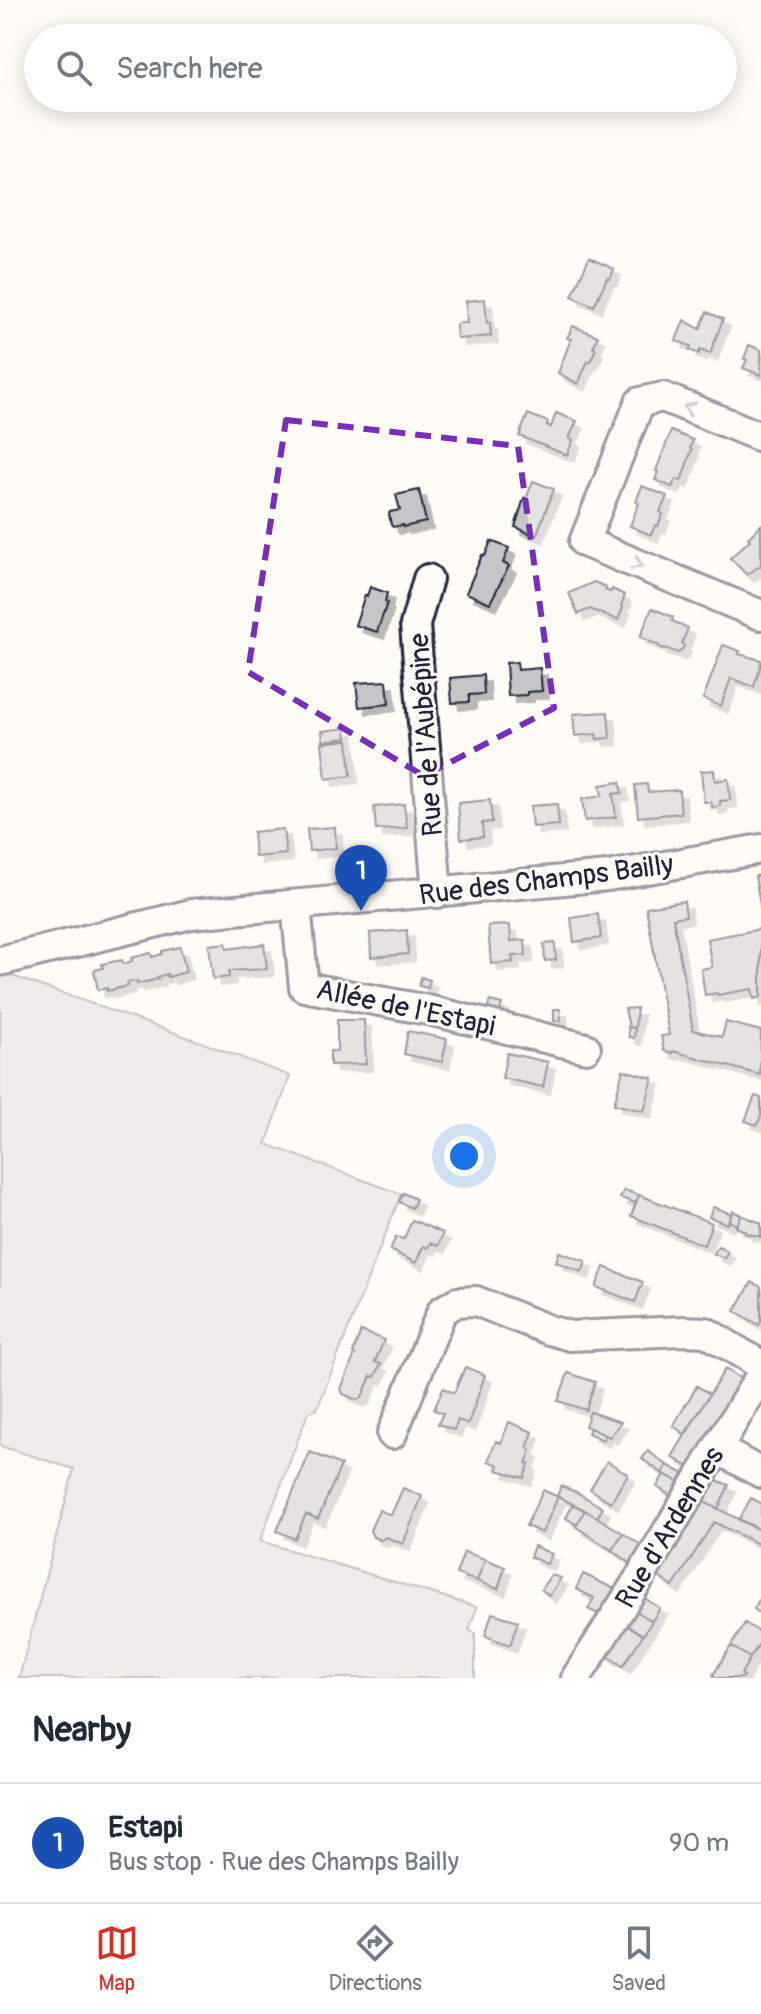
<!DOCTYPE html>
<html lang="en">
<head>
<meta charset="utf-8">
<style>
	body { margin:0; font-family:Pangolin,sans-serif; background:#f2f2f3; color:#1f2937 }
	.you { position:absolute; left:464px; top:1156px; width:28px; height:28px; margin:-20px; border:6px solid #fff; border-radius:50%; background:#1a73e8; box-shadow:0 0 0 12px #1a73e833 }
	.badge { display:grid; place-items:center; width:52px; height:52px; border-radius:50%; background:#d93025; color:#fff; font-size:26px; font-weight:700 }
	.pin { position:absolute; translate:-50% -66px; filter:drop-shadow(0 2px 4px #0008) }
	.pin::after { content:''; position:absolute; top:42px; width:28px; height:24px; background:inherit; clip-path:polygon(0 0,100% 0,50% 100%) }
	.list { margin:0; padding:0; list-style:none }
	h2 { display:flex; justify-content:space-between; align-items:center; height:104px; margin:0; padding:0 32px; font-size:34px }
	h2 small { font-size:26px; font-weight:400; color:#747a83 }
	.list li { display:grid; grid-template-columns:52px 1fr auto; gap:24px; align-items:center; box-sizing:border-box; height:120px; padding:0 32px; border-top:2px solid #e0e1e3 }
	.list b { display:block; font-size:30px; white-space:nowrap }
	.list p { margin:0; font-size:26px; white-space:nowrap; color:#747a83 }
	.list em { font-size:26px; font-style:normal; color:#747a83 }
	.icon { flex:none; width:44px; height:44px; fill:none; stroke:currentColor; stroke-width:2; stroke-linecap:round; stroke-linejoin:round }
	.map { position:relative; flex:none; width:761px; height:1678px; overflow:hidden }
	.search { position:absolute; background:#fff; box-shadow:0 4px 20px #0003; left:24px; right:24px; top:24px; height:88px; display:flex; align-items:center; gap:20px; box-sizing:border-box; padding:0 28px; border-radius:44px; color:#747a83; font-size:30px }
	.sheet { height:224px; background:#fff }
	nav { display:flex; justify-content:space-around; align-items:center; box-sizing:border-box; height:112px; border-top:2px solid #e0e1e3; background:#fff; font-size:22px; color:#747a83 }
	nav a { display:grid; justify-items:center; gap:4px }
	nav .on { color:#d93025 }
	.map>svg:first-child { display:block }
	.green { fill:#dddcdb; stroke:#807f8b; stroke-width:2 }
	.building { fill:#c6c6c8; stroke:#22223b; stroke-width:2; filter:url(#shadow) }
	.lines { fill:none; stroke-linecap:round; stroke-linejoin:round }
	.minor-casing { stroke:#22223b; stroke-width:34 }
	.minor { stroke:#fdfcf7; stroke-width:28 }
	.oneway { stroke:#9a9aa2 }
	.marked { fill:none; stroke:#7b2cbf; stroke-width:6; stroke-dasharray:16 10; stroke-linejoin:round }
	.labels { text-anchor:middle; stroke-width:6; stroke-linejoin:round; paint-order:stroke }
	.street-label { font-size:28px; fill:#22223b; stroke:#fdfcf7 }
</style>
</head>
<body>
<div class="map">
<svg width="761" height="1678" viewBox="0 0 761 1678">
	<defs>
		<filter id="shadow"><feDropShadow dx="7" dy="7" stdDeviation="0" flood-color="#0004"/></filter>
	</defs>
	<rect width="100%" height="100%" fill="#fdfcf7"/>
	<filter id="ink" filterUnits="userSpaceOnUse"><feTurbulence type="fractalNoise" baseFrequency=".0125" numOctaves="2"/><feDisplacementMap in="SourceGraphic" scale="16" xChannelSelector="R" yChannelSelector="G"/><feConvolveMatrix kernelMatrix="1 2 1 2 8 2 1 2 1" color-interpolation-filters="sRGB"/></filter>
	<g filter="url(#ink)">
		<path class="green" d="M 0,973 L 4,973 L 198,1041 L 290,1076 L 266,1144 L 401,1194 L 317,1409 L 308,1413 L 260,1541 L 477,1607 L 469,1630 L 475,1633 L 475,1678 L 19,1678 L 74,1469 L 0,1446 Z"/>
		<path class="building" d="M 589,258 L 614,269 L 610,279 L 607,278 L 594,306 L 572,296 Z
			M 485,299 L 487,323 L 490,323 L 491,336 L 459,339 L 457,337 L 456,326 L 458,323 L 467,323 L 466,301 Z
			M 707,312 L 723,319 L 710,354 L 700,350 L 699,354 L 689,350 L 691,346 L 676,341 L 684,320 L 700,329 Z
			M 573,326 L 598,336 L 593,348 L 596,349 L 590,362 L 588,361 L 578,384 L 558,373 L 571,339 L 567,338 Z
			M 749,345 L 761,350 L 761,375 L 743,368 L 747,360 L 744,359 Z
			M 556,413 L 577,421 L 569,438 L 573,440 L 567,455 L 519,436 L 528,414 L 548,422 L 547,425 L 551,427 Z
			M 671,431 L 693,440 L 690,448 L 692,449 L 681,481 L 676,479 L 672,487 L 655,480 L 658,472 L 656,471 Z
			M 533,481 L 554,489 L 536,536 L 515,527 L 524,498 L 526,499 Z
			M 642,486 L 667,496 L 660,512 L 663,514 L 658,526 L 655,525 L 651,535 L 630,526 L 639,503 L 636,502 Z
			M 419,490 L 426,522 L 403,527 L 403,525 L 393,527 L 391,525 L 389,514 L 390,512 L 400,510 L 396,495 Z
			M 761,525 L 761,565 L 747,575 L 730,558 L 750,540 L 748,538 Z
			M 491,541 L 509,548 L 503,563 L 509,566 L 490,603 L 466,593 L 482,555 L 485,556 Z
			M 594,582 L 606,587 L 605,590 L 611,592 L 612,589 L 625,595 L 621,606 L 623,607 L 618,620 L 590,609 L 578,614 L 569,593 Z
			M 370,587 L 387,593 L 385,602 L 387,603 L 377,632 L 355,625 L 365,595 L 367,596 Z
			M 652,608 L 673,617 L 672,621 L 688,628 L 682,643 L 684,646 L 681,651 L 678,653 L 665,648 L 662,649 L 658,645 L 640,637 Z
			M 723,645 L 740,651 L 739,654 L 761,660 L 761,664 L 754,687 L 731,678 L 721,706 L 703,699 Z
			M 517,662 L 518,670 L 540,668 L 542,691 L 527,692 L 527,695 L 508,696 L 506,663 Z
			M 483,675 L 484,694 L 469,695 L 469,702 L 452,703 L 450,678 Z
			M 387,681 L 389,704 L 359,707 L 356,683 Z
			M 608,712 L 610,738 L 597,739 L 596,734 L 575,736 L 573,714 Z
			M 346,728 L 347,738 L 323,741 L 322,731 Z
			M 348,740 L 351,776 L 326,779 L 322,743 Z
			M 714,770 L 715,781 L 728,779 L 730,800 L 720,801 L 720,805 L 714,808 L 712,806 L 711,802 L 704,802 L 701,771 Z
			M 620,782 L 622,793 L 613,794 L 616,817 L 585,821 L 582,799 L 602,796 L 600,785 Z
			M 647,784 L 648,792 L 679,790 L 681,813 L 638,817 L 635,785 Z
			M 490,800 L 492,822 L 482,823 L 483,837 L 461,839 L 458,803 Z
			M 404,804 L 407,828 L 376,830 L 374,807 Z
			M 557,804 L 559,825 L 532,827 L 530,806 Z
			M 335,827 L 336,848 L 309,851 L 307,829 Z
			M 283,829 L 286,854 L 255,857 L 253,832 Z
			M 761,875 L 761,904 L 760,905 L 755,876 Z
			M 684,901 L 686,916 L 673,918 L 693,1030 L 722,1037 L 726,1022 L 761,1031 L 760,1075 L 673,1051 L 673,1053 L 664,1051 L 661,1036 L 669,1035 L 646,907 Z
			M 598,914 L 601,938 L 574,942 L 571,918 Z
			M 510,925 L 511,941 L 525,940 L 526,955 L 512,956 L 513,962 L 491,964 L 488,926 Z
			M 761,929 L 761,997 L 754,999 L 752,989 L 718,995 L 717,993 L 705,995 L 701,969 L 712,967 L 707,939 Z
			M 407,930 L 408,954 L 371,957 L 370,933 Z
			M 226,943 L 227,949 L 264,944 L 267,969 L 229,971 L 229,977 L 213,979 L 209,945 Z
			M 555,943 L 556,960 L 545,961 L 544,944 Z
			M 180,947 L 186,972 L 168,977 L 167,974 L 157,977 L 158,979 L 137,984 L 137,981 L 127,983 L 128,986 L 107,991 L 107,988 L 98,990 L 94,970 L 103,968 L 102,964 L 122,960 L 123,964 L 132,961 L 131,958 L 151,953 L 152,957 L 162,954 L 162,951 Z
			M 421,977 L 430,980 L 428,988 L 419,986 Z
			M 490,1001 L 502,1004 L 499,1014 L 487,1010 Z
			M 637,1008 L 635,1028 L 629,1027 L 625,1009 Z
			M 554,1009 L 560,1009 L 561,1021 L 554,1021 Z
			M 337,1020 L 364,1020 L 366,1064 L 330,1065 L 330,1051 L 337,1051 Z
			M 628,1027 L 635,1028 L 634,1038 L 629,1037 Z
			M 408,1031 L 447,1039 L 442,1062 L 404,1054 Z
			M 507,1053 L 548,1062 L 543,1087 L 502,1078 Z
			M 623,1070 L 653,1078 L 644,1111 L 614,1104 Z
			M 755,1096 L 761,1098 L 761,1116 L 757,1125 L 745,1121 Z
			M 624,1190 L 639,1195 L 636,1203 L 620,1198 Z
			M 403,1193 L 416,1199 L 412,1208 L 399,1202 Z
			M 639,1195 L 712,1223 L 704,1245 L 631,1216 Z
			M 713,1207 L 732,1214 L 727,1224 L 709,1217 Z
			M 733,1211 L 741,1215 L 737,1225 L 728,1221 Z
			M 741,1215 L 761,1223 L 761,1237 L 745,1233 L 746,1231 L 736,1227 Z
			M 412,1220 L 443,1233 L 438,1246 L 430,1243 L 428,1248 L 423,1246 L 416,1263 L 390,1250 L 396,1237 L 404,1239 Z
			M 718,1246 L 728,1251 L 724,1258 L 714,1254 Z
			M 559,1252 L 586,1261 L 582,1272 L 556,1262 Z
			M 604,1267 L 643,1282 L 635,1302 L 596,1287 Z
			M 752,1282 L 761,1287 L 761,1322 L 759,1325 L 735,1311 Z
			M 361,1331 L 384,1340 L 375,1362 L 381,1364 L 375,1377 L 371,1376 L 362,1397 L 357,1400 L 343,1394 L 341,1389 L 355,1354 L 353,1353 Z
			M 465,1367 L 485,1375 L 468,1424 L 458,1420 L 454,1430 L 438,1424 L 443,1413 L 434,1410 L 443,1388 L 454,1393 Z
			M 725,1369 L 743,1380 L 690,1468 L 672,1457 Z
			M 568,1373 L 595,1382 L 586,1410 L 558,1401 Z
			M 697,1386 L 710,1394 L 685,1434 L 673,1426 Z
			M 590,1412 L 621,1422 L 610,1437 L 585,1426 Z
			M 509,1422 L 533,1432 L 527,1448 L 531,1450 L 526,1463 L 529,1464 L 524,1478 L 497,1470 L 499,1465 L 488,1461 L 496,1441 L 501,1443 Z
			M 590,1428 L 605,1435 L 603,1440 L 588,1433 Z
			M 648,1451 L 667,1465 L 662,1473 L 642,1459 Z
			M 310,1452 L 341,1465 L 318,1519 L 306,1514 L 295,1539 L 277,1531 Z
			M 607,1461 L 628,1474 L 611,1502 L 590,1489 Z
			M 667,1465 L 686,1475 L 681,1483 L 662,1473 Z
			M 664,1474 L 681,1483 L 673,1497 L 657,1487 Z
			M 711,1478 L 729,1485 L 718,1509 L 702,1501 Z
			M 561,1486 L 578,1493 L 603,1508 L 597,1517 L 557,1496 Z
			M 403,1488 L 422,1496 L 403,1544 L 386,1537 L 381,1540 L 373,1537 L 370,1530 L 379,1510 L 391,1515 Z
			M 543,1490 L 558,1497 L 542,1533 L 526,1526 Z
			M 751,1498 L 761,1503 L 761,1526 L 759,1530 L 739,1520 Z
			M 702,1501 L 761,1530 L 761,1539 L 758,1544 L 714,1522 L 673,1587 L 655,1574 Z
			M 573,1504 L 585,1510 L 577,1525 L 566,1518 Z
			M 585,1510 L 623,1533 L 612,1550 L 576,1527 Z
			M 623,1533 L 644,1547 L 633,1565 L 612,1550 Z
			M 534,1546 L 552,1554 L 547,1564 L 530,1557 Z
			M 464,1552 L 485,1559 L 477,1581 L 456,1574 Z
			M 485,1559 L 505,1567 L 498,1589 L 477,1581 Z
			M 583,1574 L 617,1590 L 602,1616 L 588,1609 L 594,1598 L 576,1589 Z
			M 551,1575 L 561,1578 L 549,1596 L 541,1589 Z
			M 641,1596 L 660,1608 L 652,1621 L 633,1609 Z
			M 761,1596 L 761,1614 L 754,1609 Z
			M 633,1609 L 652,1621 L 643,1635 L 624,1623 Z
			M 492,1613 L 518,1621 L 510,1645 L 485,1636 Z
			M 624,1623 L 643,1635 L 623,1666 L 604,1654 Z
			M 745,1623 L 761,1633 L 761,1641 L 750,1658 L 731,1646 Z
			M 731,1646 L 750,1658 L 741,1674 L 744,1676 L 742,1678 L 718,1678 L 713,1675 Z"/>
		<g class="lines">
			<defs>
				<path id="minor" d="M 761,437 L 663,397 L 640,402 L 584,542 L 761,615
					M 428,579 L 415,625 L 437,893
					M 296,905 L 304,987 L 428,1010 L 586,1048
					M 0,961 L 191,914 L 608,876 L 761,849
					M 392,1434 L 442,1311 L 457,1302 L 476,1301 L 549,1330 L 570,1336 L 683,1331 L 706,1332 L 761,1365
					M 718,1449 L 761,1473
					M 576,1678 L 639,1579 L 761,1375"/>
			</defs>
			<use href="#minor" class="minor-casing"/>
			<use href="#minor" class="minor"/>
		</g>
		<defs><path id="oneway-chevron" d="M-2-3.5L2.5 0L-2 3.5" fill="none" stroke-width="1.6" stroke-linecap="round" stroke-linejoin="round" transform="scale(2)"/></defs>
		<g class="oneway">
			<use href="#oneway-chevron" transform="translate(689 408) rotate(-158)"/>
			<use href="#oneway-chevron" transform="translate(637 564) rotate(22)"/>
		</g>
	</g>
	<path d="M0 0H761V1678H0ZM 286,420 L 518,446 L 554,708 L 424,776 L 248,672 Z" fill="#fdfcf7" fill-opacity=".55" fill-rule="evenodd"/>
	<path class="marked" d="M 286,420 L 518,446 L 554,708 L 424,776 L 248,672 Z"/>
	<g class="labels">
		<g class="street-label">
			<text transform="translate(425 735) rotate(-94)" y="10">Rue de l'Aubépine</text>
			<text transform="translate(546 879) rotate(-7)" y="10">Rue des Champs Bailly</text>
			<text transform="translate(406 1007) rotate(12)" y="10">Allée de l'Estapi</text>
			<text transform="translate(669 1527) rotate(-59)" y="10">Rue d'Ardennes</text>
		</g>
	</g>
</svg>
<div class="you"></div>
<div class="pin badge" style="left:361px;top:911px;background:#1a4fb4">1</div>
<div class="search"><svg class="icon" aria-label="search" viewBox="0 0 24 24"><circle cx="10" cy="10" r="6"/><path d="M15 15l6 6"/></svg>Search here</div>
</div>
<section class="sheet">
<h2>Nearby<small></small></h2>
<ul class="list">
<li><span class="badge" style="background:#1a4fb4">1</span><div><b>Estapi</b><p>Bus stop · Rue des Champs Bailly</p></div><em>90 m</em></li>
</ul>
</section>
<nav>
<a class="on"><svg class="icon" aria-label="map" viewBox="0 0 24 24"><path d="M3 6l6-2 6 2 6-2v14l-6 2-6-2-6 2zM9 4v14M15 6v14"/></svg>Map</a>
<a><svg class="icon" aria-label="directions" viewBox="0 0 24 24"><path d="M12 3l9 9-9 9-9-9zM9 14v-3h6M13 9l2 2-2 2"/></svg>Directions</a>
<a><svg class="icon" aria-label="saved" viewBox="0 0 24 24"><path d="M7 4h10v16l-5-4-5 4z"/></svg>Saved</a>
</nav>
</body>
</html>
